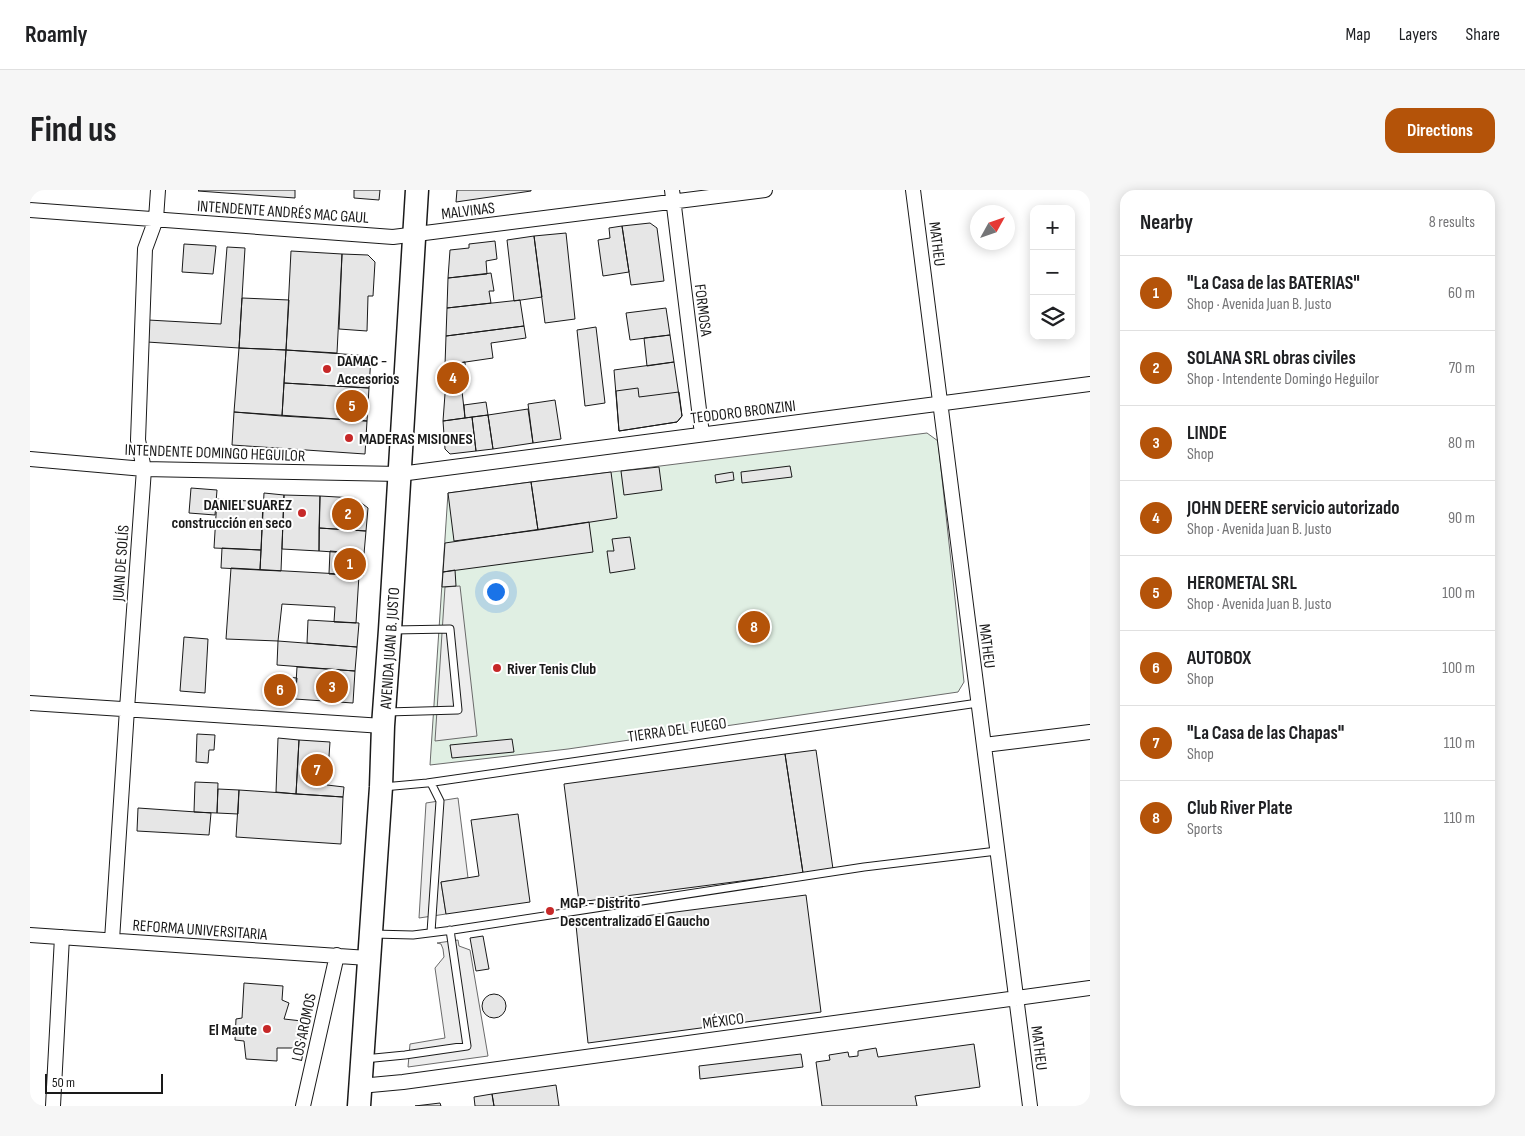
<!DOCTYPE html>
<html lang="en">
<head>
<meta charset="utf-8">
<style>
	body { margin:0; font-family:"Sofia Sans Condensed",sans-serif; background:#f6f6f6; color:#202124 }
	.controls { position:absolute; right:15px; top:15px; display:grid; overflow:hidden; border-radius:10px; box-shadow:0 2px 12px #0003 }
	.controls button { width:45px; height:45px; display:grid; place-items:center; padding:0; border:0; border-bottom:1px solid #e0e0e0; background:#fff; color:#202124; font:25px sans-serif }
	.compass { position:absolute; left:940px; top:15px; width:45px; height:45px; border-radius:50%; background:#fff; box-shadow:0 2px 12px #0003; rotate:50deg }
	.scale { position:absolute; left:15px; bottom:12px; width:118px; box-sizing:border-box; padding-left:5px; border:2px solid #1a1a1a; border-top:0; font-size:14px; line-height:18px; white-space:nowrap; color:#1a1a1a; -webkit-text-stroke:4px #fff; paint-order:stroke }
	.you { position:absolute; left:465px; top:401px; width:18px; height:18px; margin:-12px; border:4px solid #fff; border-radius:50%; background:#1a73e8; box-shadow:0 0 0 8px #1a73e833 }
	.badge { display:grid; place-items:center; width:32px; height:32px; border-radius:50%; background:#b45309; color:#fff; font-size:16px; font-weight:700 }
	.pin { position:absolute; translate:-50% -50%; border:2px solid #fff; box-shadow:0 1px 5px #0006 }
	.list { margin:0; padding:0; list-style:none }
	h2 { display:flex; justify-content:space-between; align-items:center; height:65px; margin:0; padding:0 20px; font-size:21px }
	h2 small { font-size:16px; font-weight:400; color:#757577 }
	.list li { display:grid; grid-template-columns:32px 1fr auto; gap:15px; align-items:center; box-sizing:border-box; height:75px; padding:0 20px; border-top:1px solid #e0e0e0 }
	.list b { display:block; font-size:19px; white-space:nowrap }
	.list p { margin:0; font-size:16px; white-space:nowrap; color:#757577 }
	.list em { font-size:16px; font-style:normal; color:#757577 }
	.icon { flex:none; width:28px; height:28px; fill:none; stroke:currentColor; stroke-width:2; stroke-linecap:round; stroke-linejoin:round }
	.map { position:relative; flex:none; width:1060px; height:916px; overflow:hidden; border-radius:15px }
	header { display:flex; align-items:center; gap:30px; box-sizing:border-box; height:70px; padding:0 25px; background:#fff; border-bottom:1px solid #e0e0e0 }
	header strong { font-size:24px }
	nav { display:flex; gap:28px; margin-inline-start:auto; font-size:18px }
	.intro { display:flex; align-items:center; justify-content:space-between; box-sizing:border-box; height:120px; padding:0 30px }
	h1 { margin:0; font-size:35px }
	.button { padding:12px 22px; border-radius:15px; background:#b45309; color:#fff; font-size:18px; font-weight:700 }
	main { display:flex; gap:30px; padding:0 30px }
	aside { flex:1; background:#fff; border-radius:15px; box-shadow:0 2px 12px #0003 }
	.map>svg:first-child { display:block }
	.green { fill:#e0efe3; stroke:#6a6a6a }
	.parking { fill:#ededed; stroke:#6a6a6a }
	.building { fill:#e6e6e6; stroke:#1a1a1a }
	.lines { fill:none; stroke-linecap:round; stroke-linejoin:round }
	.lane-casing { stroke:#1a1a1a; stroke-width:9 }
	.street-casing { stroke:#1a1a1a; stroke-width:16 }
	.primary-casing { stroke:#1a1a1a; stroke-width:25 }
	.lane { stroke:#fff; stroke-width:7 }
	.street { stroke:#fff; stroke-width:14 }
	.primary { stroke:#fff; stroke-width:22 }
	.poi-dot { fill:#c62828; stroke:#fff; stroke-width:2 }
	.labels { text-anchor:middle; stroke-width:4; stroke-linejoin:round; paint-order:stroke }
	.street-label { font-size:16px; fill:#1a1a1a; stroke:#fff }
	.poi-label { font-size:16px; font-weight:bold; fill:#1a1a1a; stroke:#fff; text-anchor:start }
</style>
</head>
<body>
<header>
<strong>Roamly</strong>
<nav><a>Map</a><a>Layers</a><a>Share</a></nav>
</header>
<div class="intro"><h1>Find us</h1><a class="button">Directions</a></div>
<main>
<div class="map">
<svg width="1060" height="916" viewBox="0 0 1060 916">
	<rect width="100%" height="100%" fill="#fff"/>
	<path class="green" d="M 897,243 L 908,251 L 934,492 L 928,502 L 538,559 L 400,575 L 418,303 L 501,292 Z"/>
	<path class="parking" d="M 430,396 L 447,546 L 405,551 L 415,397 Z
		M 428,608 L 438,688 L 411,692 L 416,724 L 389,728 L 396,613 Z
		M 428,750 L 429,756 L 440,760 L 458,866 L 378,877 L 380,854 L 415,848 L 405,778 L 414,767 L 413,759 L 411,754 L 407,753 Z"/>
	<path class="building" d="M 169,0 L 265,0 L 265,8 L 168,1 Z
		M 324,0 L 350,0 L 349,10 L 324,8 Z
		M 427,0 L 501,0 L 501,1 L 426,12 Z
		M 620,33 L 627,38 L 634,91 L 601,95 L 592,36 Z
		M 592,36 L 599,82 L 573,86 L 568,50 L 580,48 L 579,38 Z
		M 536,43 L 545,129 L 515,133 L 504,46 Z
		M 504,46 L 512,107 L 484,111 L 477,50 Z
		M 465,51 L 467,69 L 456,71 L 457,84 L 418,88 L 420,60 L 439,58 L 439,54 Z
		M 154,54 L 186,56 L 183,84 L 152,82 Z
		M 197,57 L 215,58 L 209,158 L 117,152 L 118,130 L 191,134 Z
		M 261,61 L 312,64 L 307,163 L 256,160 Z
		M 312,64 L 338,65 L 345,72 L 343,106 L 338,106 L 337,141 L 309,139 Z
		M 461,83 L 464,101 L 459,101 L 461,113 L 417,118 L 418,88 Z
		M 212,108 L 259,110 L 256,160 L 209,158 Z
		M 490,110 L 494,136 L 416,146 L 417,118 Z
		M 636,118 L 640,145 L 600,150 L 596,123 Z
		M 494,136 L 496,148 L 461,153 L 463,168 L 415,175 L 416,146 Z
		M 566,137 L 575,213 L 555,216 L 547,140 Z
		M 640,145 L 644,172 L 617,176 L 614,148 Z
		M 209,158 L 256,160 L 252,226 L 204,222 Z
		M 256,160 L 341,166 L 339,198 L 254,193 Z
		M 435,172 L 436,200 L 415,204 L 415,175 Z
		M 644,172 L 652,226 L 647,232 L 589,241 L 584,180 Z
		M 254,193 L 339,198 L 337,231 L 252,226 Z
		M 608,198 L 609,207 L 649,202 L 652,226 L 647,232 L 589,241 L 586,201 Z
		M 432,201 L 435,228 L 413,231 L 415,204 Z
		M 525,210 L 531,249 L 503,253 L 498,214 Z
		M 456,212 L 458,225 L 435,228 L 434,215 Z
		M 498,219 L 503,253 L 463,259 L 458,225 Z
		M 204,222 L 337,231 L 335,264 L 202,255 Z
		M 458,225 L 463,259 L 446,261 L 442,227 Z
		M 442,227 L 446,261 L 420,264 L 415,259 L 413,231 Z
		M 760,276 L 762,287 L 712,293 L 711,282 Z
		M 629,277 L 632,300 L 594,305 L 591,281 Z
		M 581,282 L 587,328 L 508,340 L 501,292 Z
		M 703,282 L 704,290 L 686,293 L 685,285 Z
		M 501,292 L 508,340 L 424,351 L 418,303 Z
		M 161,298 L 187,300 L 185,325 L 159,323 Z
		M 234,303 L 254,305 L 251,381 L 230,380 Z
		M 254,305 L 290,306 L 289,361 L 252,359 Z
		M 290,306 L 325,308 L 338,318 L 336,341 L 289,338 Z
		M 187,309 L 233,312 L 231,360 L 184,358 Z
		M 559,332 L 563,362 L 413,382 L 415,353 Z
		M 289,338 L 336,341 L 334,364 L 289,361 Z
		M 600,347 L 605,379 L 580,383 L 577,361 L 584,361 L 582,349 Z
		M 192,358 L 231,360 L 230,380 L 191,378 Z
		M 300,361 L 334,364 L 333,386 L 299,384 Z
		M 201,378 L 329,385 L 326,433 L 304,432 L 305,417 L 252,414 L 248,451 L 196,449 Z
		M 425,380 L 426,396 L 412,397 L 413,382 Z
		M 278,430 L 329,433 L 327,457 L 277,453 Z
		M 154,447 L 178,449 L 175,503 L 150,501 Z
		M 248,451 L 327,457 L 325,481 L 247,475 Z
		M 267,477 L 325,481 L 323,513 L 265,509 Z
		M 245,486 L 267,488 L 265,509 L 243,507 Z
		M 167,544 L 185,545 L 184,560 L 179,560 L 178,573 L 166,572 Z
		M 248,548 L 269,550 L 266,604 L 246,602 Z
		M 482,549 L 484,562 L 422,568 L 420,555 Z
		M 269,550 L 300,552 L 297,595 L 314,597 L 313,607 L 266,604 Z
		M 786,560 L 803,679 L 773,683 L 755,564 Z
		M 755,564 L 773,683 L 549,712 L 534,594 Z
		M 165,592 L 188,593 L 187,623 L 164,622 Z
		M 188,599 L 209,600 L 208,624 L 187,623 Z
		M 209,600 L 313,607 L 311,654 L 206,647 Z
		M 108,618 L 181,623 L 179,645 L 107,641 Z
		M 488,624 L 500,712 L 416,724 L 411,692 L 449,686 L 441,630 Z
		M 776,705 L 791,822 L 558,853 L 546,735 Z
		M 453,746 L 459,779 L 446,781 L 440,748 Z
		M 214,793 L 253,796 L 252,810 L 259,813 L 254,829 L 272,831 L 270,858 L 247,858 L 247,871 L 216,869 L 214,851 L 205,850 L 206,829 L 212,828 Z
		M452 816a12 12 0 1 1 24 0a12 12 0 1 1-24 0Z
		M 944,854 L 950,897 L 885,906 L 887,916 L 792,916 L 786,872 L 800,870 L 799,865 L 818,862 L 819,867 L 828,866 L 828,861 L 846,858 L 848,867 Z
		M 771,864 L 773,877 L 670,889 L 669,876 Z
		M 526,895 L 529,916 L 464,916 L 462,904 Z
		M 462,904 L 464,916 L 445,916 L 444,907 Z
		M 410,913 L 411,916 L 385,916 Z"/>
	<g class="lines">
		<defs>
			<path id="lane" d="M 357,522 L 428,520 L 420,439 L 363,440
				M 401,593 L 410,611 L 401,742
				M 353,597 L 397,593 L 948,513
				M 343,744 L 383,745 L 423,740 L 834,677 L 967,661
				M 334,869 L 375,865 L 437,856 L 420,740"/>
			<path id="street" d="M 642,0 L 672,244
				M 883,0 L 1000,916
				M 0,20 L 363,47 L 735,0
				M 0,269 L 114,279 L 370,284 L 1060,194
				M 0,513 L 353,536
				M 954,555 L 1060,542
				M 0,745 L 338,768
				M 82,750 L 97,519 L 114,279 L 108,250 L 115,59 L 126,29 L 128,0
				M 330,896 L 373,892 L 1060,798
				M 23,916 L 32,747
				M 273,916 L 307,765"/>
			<path id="primary" d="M 329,916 L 351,597 L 353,536 L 360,440 L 387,0"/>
		</defs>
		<use href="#lane" class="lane-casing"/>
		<use href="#street" class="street-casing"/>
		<use href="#primary" class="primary-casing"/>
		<use href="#lane" class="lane"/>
		<use href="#street" class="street"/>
		<use href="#primary" class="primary"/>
	</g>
	<g class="poi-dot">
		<circle cx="297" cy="179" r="5"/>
		<circle cx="319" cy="248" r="5"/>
		<circle cx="272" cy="323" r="5"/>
		<circle cx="467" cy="478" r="5"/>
		<circle cx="520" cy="721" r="5"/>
		<circle cx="237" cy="839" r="5"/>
	</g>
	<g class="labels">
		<g class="street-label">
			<text transform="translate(438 20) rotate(-7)" y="6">MALVINAS</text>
			<text transform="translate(253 21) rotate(4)" y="6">INTENDENTE ANDRÉS MAC GAUL</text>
			<text transform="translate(908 54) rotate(83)" y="6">MATHEU</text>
			<text transform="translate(674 120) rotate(83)" y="6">FORMOSA</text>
			<text transform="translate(713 221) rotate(-7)" y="6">TEODORO BRONZINI</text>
			<text transform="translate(185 262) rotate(2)" y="6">INTENDENTE DOMINGO HEGUILOR</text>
			<text transform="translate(90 373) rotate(-86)" y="6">JUAN DE SOLÍS</text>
			<text transform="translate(958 456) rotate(83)" y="6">MATHEU</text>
			<text transform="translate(359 458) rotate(-86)" y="6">AVENIDA JUAN B. JUSTO</text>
			<text transform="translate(647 539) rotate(-8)" y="6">TIERRA DEL FUEGO</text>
			<text transform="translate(170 739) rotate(4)" y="6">REFORMA UNIVERSITARIA</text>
			<text transform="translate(693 830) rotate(-8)" y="6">MÉXICO</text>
			<text transform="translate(273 837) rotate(-78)" y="6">LOS AROMOS</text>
			<text transform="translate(1010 858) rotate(83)" y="6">MATHEU</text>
		</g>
		<g class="poi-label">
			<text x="307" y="176">DAMAC -<tspan x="307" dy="18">Accesorios</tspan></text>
			<text x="329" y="254">MADERAS MISIONES</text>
			<text x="262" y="320" text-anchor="end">DANIEL SUAREZ<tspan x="262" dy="18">construcción en seco</tspan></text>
			<text x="477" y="484">River Tenis Club</text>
			<text x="530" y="718">MGP - Distrito<tspan x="530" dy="18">Descentralizado El Gaucho</tspan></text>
			<text x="227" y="845" text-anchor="end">El Maute</text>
		</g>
	</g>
</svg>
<div class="controls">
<button>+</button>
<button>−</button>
<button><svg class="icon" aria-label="layers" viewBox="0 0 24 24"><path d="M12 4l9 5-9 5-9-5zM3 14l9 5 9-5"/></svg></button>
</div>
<svg class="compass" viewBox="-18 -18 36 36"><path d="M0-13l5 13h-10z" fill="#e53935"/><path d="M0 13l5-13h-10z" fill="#757577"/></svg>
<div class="scale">50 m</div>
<div class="you"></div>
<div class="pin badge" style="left:320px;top:374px">1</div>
<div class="pin badge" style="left:318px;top:324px">2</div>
<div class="pin badge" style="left:302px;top:497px">3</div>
<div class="pin badge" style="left:423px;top:188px">4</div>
<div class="pin badge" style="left:322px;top:216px">5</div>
<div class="pin badge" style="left:250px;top:500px">6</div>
<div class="pin badge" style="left:287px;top:580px">7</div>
<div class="pin badge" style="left:724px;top:437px">8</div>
</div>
<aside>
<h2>Nearby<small>8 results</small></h2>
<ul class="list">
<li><span class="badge">1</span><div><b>&quot;La Casa de las BATERIAS&quot;</b><p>Shop · Avenida Juan B. Justo</p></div><em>60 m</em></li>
<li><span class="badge">2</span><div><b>SOLANA SRL obras civiles</b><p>Shop · Intendente Domingo Heguilor</p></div><em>70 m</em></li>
<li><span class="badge">3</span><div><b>LINDE</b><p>Shop</p></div><em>80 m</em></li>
<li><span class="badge">4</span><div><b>JOHN DEERE servicio autorizado</b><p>Shop · Avenida Juan B. Justo</p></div><em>90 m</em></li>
<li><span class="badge">5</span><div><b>HEROMETAL SRL</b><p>Shop · Avenida Juan B. Justo</p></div><em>100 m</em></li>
<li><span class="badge">6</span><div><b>AUTOBOX</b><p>Shop</p></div><em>100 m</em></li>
<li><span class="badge">7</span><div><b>&quot;La Casa de las Chapas&quot;</b><p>Shop</p></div><em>110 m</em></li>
<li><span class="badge">8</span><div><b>Club River Plate</b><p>Sports</p></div><em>110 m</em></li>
</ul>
</aside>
</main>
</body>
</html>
